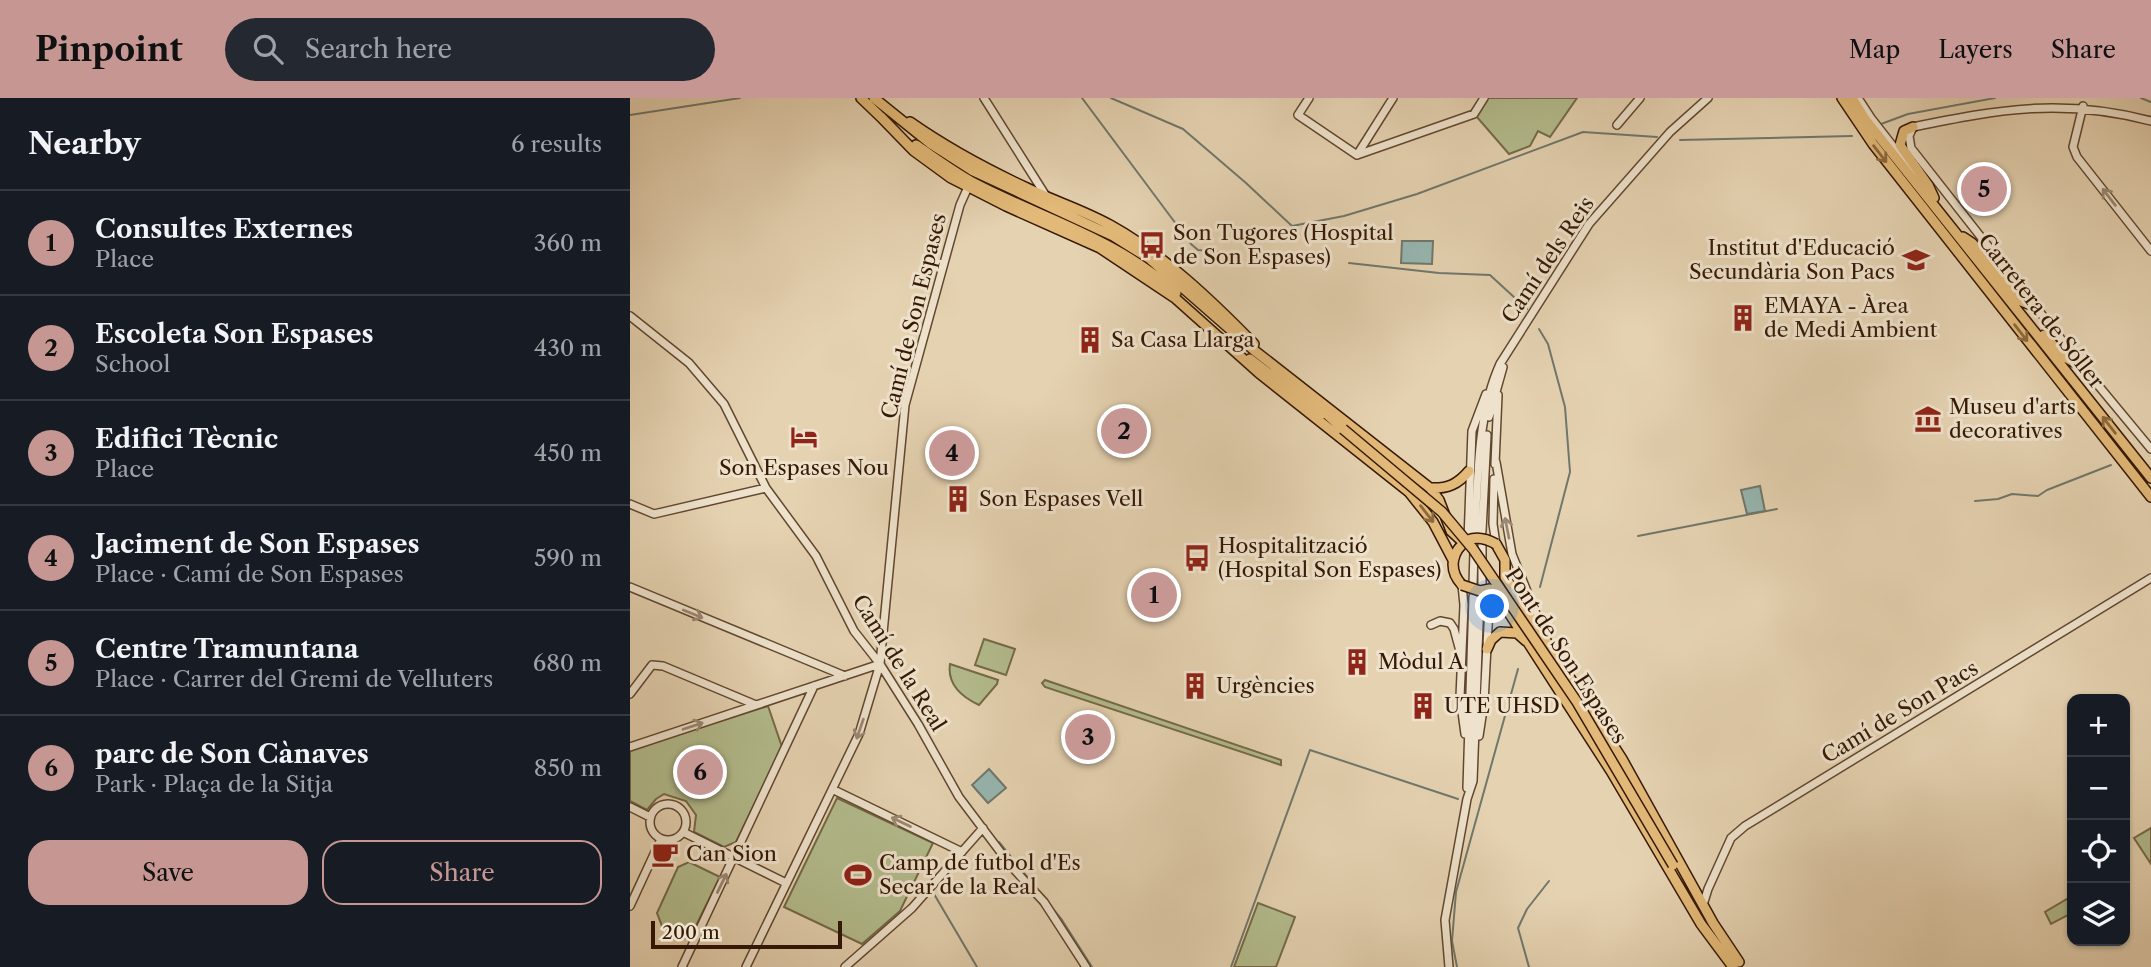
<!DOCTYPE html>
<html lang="en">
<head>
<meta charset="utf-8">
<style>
	body { margin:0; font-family:"Libre Caslon Text",serif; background:#242831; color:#f1f3f6 }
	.controls { position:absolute; right:21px; bottom:21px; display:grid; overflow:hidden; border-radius:14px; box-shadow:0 2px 5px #0004 }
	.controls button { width:63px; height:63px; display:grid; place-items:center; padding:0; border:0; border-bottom:2px solid #363941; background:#171b24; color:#f1f3f6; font:35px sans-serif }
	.scale { position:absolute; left:21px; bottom:18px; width:191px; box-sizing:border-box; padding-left:7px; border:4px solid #361904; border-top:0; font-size:19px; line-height:24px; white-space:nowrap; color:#361904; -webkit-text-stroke:5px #eee2cc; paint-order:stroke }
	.you { position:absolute; left:863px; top:509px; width:24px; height:24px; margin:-18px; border:5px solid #fff; border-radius:50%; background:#1a73e8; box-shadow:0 0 0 10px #1a73e833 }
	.badge { display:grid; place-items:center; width:46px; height:46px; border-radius:50%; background:#c59692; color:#111; font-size:23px; font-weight:700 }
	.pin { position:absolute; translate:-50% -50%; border:4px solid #fff; box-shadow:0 2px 7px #0006 }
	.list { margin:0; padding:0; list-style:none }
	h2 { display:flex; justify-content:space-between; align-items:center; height:91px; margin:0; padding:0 28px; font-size:30px }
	h2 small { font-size:23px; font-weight:400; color:#9ea1a6 }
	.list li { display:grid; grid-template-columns:46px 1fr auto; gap:21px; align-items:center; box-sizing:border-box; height:105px; padding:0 28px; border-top:2px solid #363941 }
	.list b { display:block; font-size:26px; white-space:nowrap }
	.list p { margin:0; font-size:23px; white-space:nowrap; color:#9ea1a6 }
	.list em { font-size:23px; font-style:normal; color:#9ea1a6 }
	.actions { display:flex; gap:14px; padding:21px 28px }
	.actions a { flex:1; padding:16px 0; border:2px solid #c59692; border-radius:21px; text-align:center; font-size:24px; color:#c59692 }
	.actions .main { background:#c59692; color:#111 }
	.icon { flex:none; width:38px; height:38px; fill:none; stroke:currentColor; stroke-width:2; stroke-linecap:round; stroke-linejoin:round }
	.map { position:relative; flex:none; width:1521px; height:869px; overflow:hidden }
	header { display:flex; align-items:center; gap:42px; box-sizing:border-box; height:98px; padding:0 35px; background:#c59692; color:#111 }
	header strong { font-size:33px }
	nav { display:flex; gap:38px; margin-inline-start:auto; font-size:24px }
	.search { width:490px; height:63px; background:#242831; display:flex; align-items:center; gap:18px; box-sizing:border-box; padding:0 24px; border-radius:38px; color:#9ea1a6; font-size:26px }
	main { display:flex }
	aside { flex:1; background:#171b24 }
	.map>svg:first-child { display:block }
	.green { fill:#b3bc8d; stroke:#746a48; stroke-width:2 }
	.water { fill:#96b6b1; stroke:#70776c; stroke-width:2 }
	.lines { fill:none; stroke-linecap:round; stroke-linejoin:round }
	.stream { stroke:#70776c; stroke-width:2 }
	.minor-casing { stroke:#62472f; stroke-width:10 }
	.major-casing { stroke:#361904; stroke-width:12 }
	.minor { stroke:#eee2cc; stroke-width:7 }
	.major { stroke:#e2b978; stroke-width:9 }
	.major-bridge-casing { stroke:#361904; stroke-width:12; stroke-linecap:butt }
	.major-bridge { stroke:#e2b978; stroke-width:9 }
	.oneway { stroke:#8c693e }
	.oneway2 { stroke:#9b8872 }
	.labels { text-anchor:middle; stroke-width:6; stroke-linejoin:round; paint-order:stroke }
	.poi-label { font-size:21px; fill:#361904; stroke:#eee2cc; text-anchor:start }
	.street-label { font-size:21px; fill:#361904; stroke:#eee2cc }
</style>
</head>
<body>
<header>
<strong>Pinpoint</strong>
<div class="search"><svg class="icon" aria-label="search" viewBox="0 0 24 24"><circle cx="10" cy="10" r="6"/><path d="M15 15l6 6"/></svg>Search here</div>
<nav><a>Map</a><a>Layers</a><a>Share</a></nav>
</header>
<main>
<aside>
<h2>Nearby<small>6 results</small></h2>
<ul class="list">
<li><span class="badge">1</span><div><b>Consultes Externes</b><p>Place</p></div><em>360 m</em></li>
<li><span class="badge">2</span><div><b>Escoleta Son Espases</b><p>School</p></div><em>430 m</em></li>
<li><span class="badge">3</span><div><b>Edifici Tècnic</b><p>Place</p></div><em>450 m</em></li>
<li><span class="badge">4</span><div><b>Jaciment de Son Espases</b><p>Place · Camí de Son Espases</p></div><em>590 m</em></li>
<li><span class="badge">5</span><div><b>Centre Tramuntana</b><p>Place · Carrer del Gremi de Velluters</p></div><em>680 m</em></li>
<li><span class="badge">6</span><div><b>parc de Son Cànaves</b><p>Park · Plaça de la Sitja</p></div><em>850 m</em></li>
</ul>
<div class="actions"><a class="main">Save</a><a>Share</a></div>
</aside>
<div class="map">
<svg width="1521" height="869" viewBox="0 0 1521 869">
	<rect width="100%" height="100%" fill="#e5d2b1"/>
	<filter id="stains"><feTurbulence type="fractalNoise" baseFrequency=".00286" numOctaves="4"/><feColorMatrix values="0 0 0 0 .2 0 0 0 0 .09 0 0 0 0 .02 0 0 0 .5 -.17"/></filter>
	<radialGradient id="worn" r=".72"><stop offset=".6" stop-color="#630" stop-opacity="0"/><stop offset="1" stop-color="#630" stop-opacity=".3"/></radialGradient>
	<path class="green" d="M 858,0 L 947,0 L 920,39 L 908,33 L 900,48 L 879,56 L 846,18 Z
		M 354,541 L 385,551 L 376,577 L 345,567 Z
		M 320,566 L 368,582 L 367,586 L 349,607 C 332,599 317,586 320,566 Z
		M 415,582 L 651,662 L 651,667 L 415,589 L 412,585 Z
		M 138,608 L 152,649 L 106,744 L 94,749 L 64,734 L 66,717 L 56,703 L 34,696 L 26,701 L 17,712 L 0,703 L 0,652 Z
		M 207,700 L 303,745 L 270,813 L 232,846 L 154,809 Z
		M 1521,730 L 1521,766 L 1504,740 Z
		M 59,764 L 90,779 L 59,842 L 32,828 L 27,815 L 48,769 Z
		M 1442,798 L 1442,815 L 1421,826 L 1415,814 Z
		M 628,805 L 665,819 L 646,869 L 604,869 Z"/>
	<path class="water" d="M 772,143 L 803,143 L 802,166 L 771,165 Z
		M 1130,388 L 1135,413 L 1117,416 L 1111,392 Z
		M 359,671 L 376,690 L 358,705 L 342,687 Z"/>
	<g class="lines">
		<path class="stream" d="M 452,0 L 561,146 L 568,152 L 589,154
			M 481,0 L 553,31 L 616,85 L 662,128 L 714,118 L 787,96 L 953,34 L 1027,39
			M 1511,0 L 1521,4
			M 0,17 L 110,0
			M 1251,26 L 1278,16 L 1365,0
			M 1050,42 L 1222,38
			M 719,165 L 809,175 L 860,177 L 897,211
			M 909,231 L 918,246 L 935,309 L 940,374 L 910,489
			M 1345,403 L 1368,401 L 1382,396 L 1408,398 L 1417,392 L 1481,367
			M 1008,438 L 1147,411
			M 369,744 L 432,822 L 462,869
			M 304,796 L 347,869
			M 601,869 L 680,652 L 828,701
			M 827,869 L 822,843 L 826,794 L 888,571
			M 899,869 L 888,830 L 897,811 L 919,783"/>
		<defs>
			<path id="minor" d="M 354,0 L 416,98
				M 679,0 L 668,17 L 727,57 L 844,16 L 854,0
				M 1228,0 L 1241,20 L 1291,84
				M 1453,8 L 1443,49 L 1447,59 L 1521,153
				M 1521,23 C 1433,0 1370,11 1283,29 L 1279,38 L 1281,50 L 1453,269 L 1521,351
				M 987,27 L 1010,0
				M 727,57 L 763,0
				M 0,218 L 59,265 L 94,306 L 136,390 L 186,458 L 224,533 L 250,566 L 288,626 L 329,699 L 381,768 L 414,804 L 456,869
				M 859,319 L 873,269
				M 866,364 L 882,456 L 913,533
				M 865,366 L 868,297
				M 864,381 L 863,426 L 866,446
				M 0,406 L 24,416 L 136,390
				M 852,433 L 857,337
				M 845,434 C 848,379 847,317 870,266 L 959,126 L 1040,34 L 1078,0
				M 838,442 L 842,333 L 856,296
				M 843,486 L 844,454
				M 852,486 L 852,447
				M 832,487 L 834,507 L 830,599 L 835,636
				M 0,489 L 215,578
				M 801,527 L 810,523 L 820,525 L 824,531 L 830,553
				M 0,596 L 22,567 L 33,568 L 126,607
				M 849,638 L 854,605 L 860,491
				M 0,649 L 250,566
				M 837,690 L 843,499
				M 204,692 L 332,754
				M20 724a18 18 0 1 1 36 0a18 18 0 1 1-36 0Z
				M 0,709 L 20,719
				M 53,734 L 156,785
				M 1073,807 L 1078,791 L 1101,740 L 1115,728 L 1521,480
				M 0,808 L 31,741
				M 52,869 L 184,588
				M 116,869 L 229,636 L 250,566 L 275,307 L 330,107 L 338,89
				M 215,869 L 282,810 L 353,730
				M 819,869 L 815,822 L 837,701 L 843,683 L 850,499"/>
			<path id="major" d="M 231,0 L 255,23
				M 244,0 L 301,46 L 343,73 L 483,138 L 520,161 L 625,253 L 800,390 L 809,402 L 821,433 L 834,445
				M 1212,0 L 1243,46 L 1521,399
				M 1222,0 L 1235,21 L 1521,380
				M 251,19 L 284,53 L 321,80 L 376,108 L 470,150 L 545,200 L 629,275 L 779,394 L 803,424 L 823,462
				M 280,24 C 317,50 356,71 397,90 C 424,103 453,112 480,127 C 534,157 581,202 624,246
				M 1283,29 L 1274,33 L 1270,47 L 1298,87 L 1304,100
				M 286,47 C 305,60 324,74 344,85 C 413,121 488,141 546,195
				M 1333,139 L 1342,145 L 1391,203 L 1406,209
				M 1414,237 L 1433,258 L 1453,269
				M 620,261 L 692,316
				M 691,311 L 713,331
				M 800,390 C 818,391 828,386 839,373
				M 866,446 L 875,462 L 875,479 L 992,661 L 1083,825 L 1109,864
				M 832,487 C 818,472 821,453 838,442
				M 863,490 L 981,673 L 1071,826 L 1103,869
				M 857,551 L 861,542 L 870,534 L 887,535 L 896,543"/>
		</defs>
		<use href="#minor" class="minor-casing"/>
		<use href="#major" class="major-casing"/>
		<use href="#minor" class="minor"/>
		<use href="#major" class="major"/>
		<defs>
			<path id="major-bridge" d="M 713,331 L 812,414 L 843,451 L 947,604 L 1043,767
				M 838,442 C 848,438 857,441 866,446
				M 832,487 L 850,493 L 860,491"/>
		</defs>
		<use href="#major-bridge" class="major-bridge-casing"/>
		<use href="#major-bridge" class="major-bridge"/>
	</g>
	<defs><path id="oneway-shaft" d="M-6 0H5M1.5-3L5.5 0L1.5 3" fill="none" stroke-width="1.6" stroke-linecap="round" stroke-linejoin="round" transform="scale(1.75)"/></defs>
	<g class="oneway">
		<use href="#oneway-shaft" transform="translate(1250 56) rotate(52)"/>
		<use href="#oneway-shaft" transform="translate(1391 235) rotate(52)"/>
		<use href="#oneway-shaft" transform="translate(1479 327) rotate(-128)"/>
		<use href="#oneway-shaft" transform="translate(797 416) rotate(52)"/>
	</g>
	<g class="oneway2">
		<use href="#oneway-shaft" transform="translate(1479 99) rotate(-128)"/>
		<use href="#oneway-shaft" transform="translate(877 430) rotate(-101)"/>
		<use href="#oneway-shaft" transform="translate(63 516) rotate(22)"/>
		<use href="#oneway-shaft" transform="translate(63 628) rotate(-18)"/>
		<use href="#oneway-shaft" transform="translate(230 631) rotate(109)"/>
		<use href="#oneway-shaft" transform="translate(271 724) rotate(-154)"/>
		<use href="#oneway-shaft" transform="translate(92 785) rotate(-64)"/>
	</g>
	<defs>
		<symbol id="bus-bare" viewBox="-9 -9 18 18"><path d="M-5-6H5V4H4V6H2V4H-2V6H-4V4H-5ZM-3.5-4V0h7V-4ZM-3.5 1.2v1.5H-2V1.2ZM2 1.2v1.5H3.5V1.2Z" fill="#8f2418" stroke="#eee2cc" stroke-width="2.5" paint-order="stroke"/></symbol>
		<symbol id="school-bare" viewBox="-9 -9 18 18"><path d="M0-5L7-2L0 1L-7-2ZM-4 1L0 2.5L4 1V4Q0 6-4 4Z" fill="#8f2418" stroke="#eee2cc" stroke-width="2.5" paint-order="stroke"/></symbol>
		<symbol id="building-bare" viewBox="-9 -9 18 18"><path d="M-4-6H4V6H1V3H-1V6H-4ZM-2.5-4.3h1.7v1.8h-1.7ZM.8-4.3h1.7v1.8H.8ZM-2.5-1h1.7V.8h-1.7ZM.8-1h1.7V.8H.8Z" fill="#8f2418" stroke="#eee2cc" stroke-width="2.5" paint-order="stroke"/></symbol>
		<symbol id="museum-bare" viewBox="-9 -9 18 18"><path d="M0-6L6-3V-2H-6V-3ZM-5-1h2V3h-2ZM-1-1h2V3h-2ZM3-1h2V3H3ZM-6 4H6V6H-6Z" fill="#8f2418" stroke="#eee2cc" stroke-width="2.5" paint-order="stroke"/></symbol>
		<symbol id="hotel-bare" viewBox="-9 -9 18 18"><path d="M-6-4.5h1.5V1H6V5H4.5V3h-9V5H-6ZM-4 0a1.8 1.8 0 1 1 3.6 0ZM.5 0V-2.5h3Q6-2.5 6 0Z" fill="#8f2418" stroke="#eee2cc" stroke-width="2.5" paint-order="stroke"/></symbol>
		<symbol id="cafe-bare" viewBox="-9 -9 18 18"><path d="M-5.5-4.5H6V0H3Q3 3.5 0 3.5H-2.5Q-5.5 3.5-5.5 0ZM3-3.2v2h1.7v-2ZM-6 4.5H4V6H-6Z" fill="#8f2418" stroke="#eee2cc" stroke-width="2.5" paint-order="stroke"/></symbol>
		<symbol id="stadium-bare" viewBox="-9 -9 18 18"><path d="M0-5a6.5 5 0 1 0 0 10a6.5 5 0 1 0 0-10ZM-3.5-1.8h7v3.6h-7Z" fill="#8f2418" stroke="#eee2cc" stroke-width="2.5" paint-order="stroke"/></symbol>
	</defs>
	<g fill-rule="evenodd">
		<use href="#bus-bare" x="503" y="128" width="38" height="38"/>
		<use href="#school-bare" x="1267" y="143" width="38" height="38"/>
		<use href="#building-bare" x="1094" y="201" width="38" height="38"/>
		<use href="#building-bare" x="441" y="223" width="38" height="38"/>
		<use href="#museum-bare" x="1279" y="302" width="38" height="38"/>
		<use href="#hotel-bare" x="155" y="320" width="38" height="38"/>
		<use href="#building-bare" x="309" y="382" width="38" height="38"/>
		<use href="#bus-bare" x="548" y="441" width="38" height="38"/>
		<use href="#building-bare" x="708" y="545" width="38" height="38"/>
		<use href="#building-bare" x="546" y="569" width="38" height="38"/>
		<use href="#building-bare" x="774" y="589" width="38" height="38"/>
		<use href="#cafe-bare" x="16" y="737" width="38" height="38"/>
		<use href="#stadium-bare" x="209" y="758" width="38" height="38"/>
	</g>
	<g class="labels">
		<g class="poi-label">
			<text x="543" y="142">Son Tugores (Hospital<tspan x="543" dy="24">de Son Espases)</tspan></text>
			<text x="1265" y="157" text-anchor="end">Institut d'Educació<tspan x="1265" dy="24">Secundària Son Pacs</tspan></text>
			<text x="1134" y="215">EMAYA - Àrea<tspan x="1134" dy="24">de Medi Ambient</tspan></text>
			<text x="481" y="249">Sa Casa Llarga</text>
			<text x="1319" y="316">Museu d'arts<tspan x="1319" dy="24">decoratives</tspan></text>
			<text x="174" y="377" text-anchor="middle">Son Espases Nou</text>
			<text x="349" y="408">Son Espases Vell</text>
			<text x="588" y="455">Hospitalització<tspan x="588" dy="24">(Hospital Son Espases)</tspan></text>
			<text x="748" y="571">Mòdul A</text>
			<text x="586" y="595">Urgències</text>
			<text x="814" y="615">UTE UHSD</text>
			<text x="56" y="763">Can Sion</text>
			<text x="249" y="772">Camp de futbol d'Es<tspan x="249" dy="24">Secar de la Real</tspan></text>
		</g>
		<g class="street-label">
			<text transform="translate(918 162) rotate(-56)" y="7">Camí dels Reis</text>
			<text transform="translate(1411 213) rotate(52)" y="7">Carretera de Sóller</text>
			<text transform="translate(284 218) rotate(-76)" y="7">Camí de Son Espases</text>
			<text transform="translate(936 558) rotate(57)" y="7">Pont de Son Espases</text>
			<text transform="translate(269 565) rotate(58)" y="7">Camí de la Real</text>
			<text transform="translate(1270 614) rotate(-31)" y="7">Camí de Son Pacs</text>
		</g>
	</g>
	<rect width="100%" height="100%" filter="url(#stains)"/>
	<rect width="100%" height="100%" fill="url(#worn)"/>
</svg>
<div class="controls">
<button>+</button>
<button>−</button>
<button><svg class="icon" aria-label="locate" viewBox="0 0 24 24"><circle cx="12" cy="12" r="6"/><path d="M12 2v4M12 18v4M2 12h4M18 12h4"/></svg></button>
<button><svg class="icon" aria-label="layers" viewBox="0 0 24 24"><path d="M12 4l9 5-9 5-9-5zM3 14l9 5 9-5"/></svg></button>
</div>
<div class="scale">200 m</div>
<div class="you"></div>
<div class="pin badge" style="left:524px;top:497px">1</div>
<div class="pin badge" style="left:494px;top:333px">2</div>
<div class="pin badge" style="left:458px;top:639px">3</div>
<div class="pin badge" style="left:322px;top:355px">4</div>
<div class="pin badge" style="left:1354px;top:91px">5</div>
<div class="pin badge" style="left:70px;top:674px">6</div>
</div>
</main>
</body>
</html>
